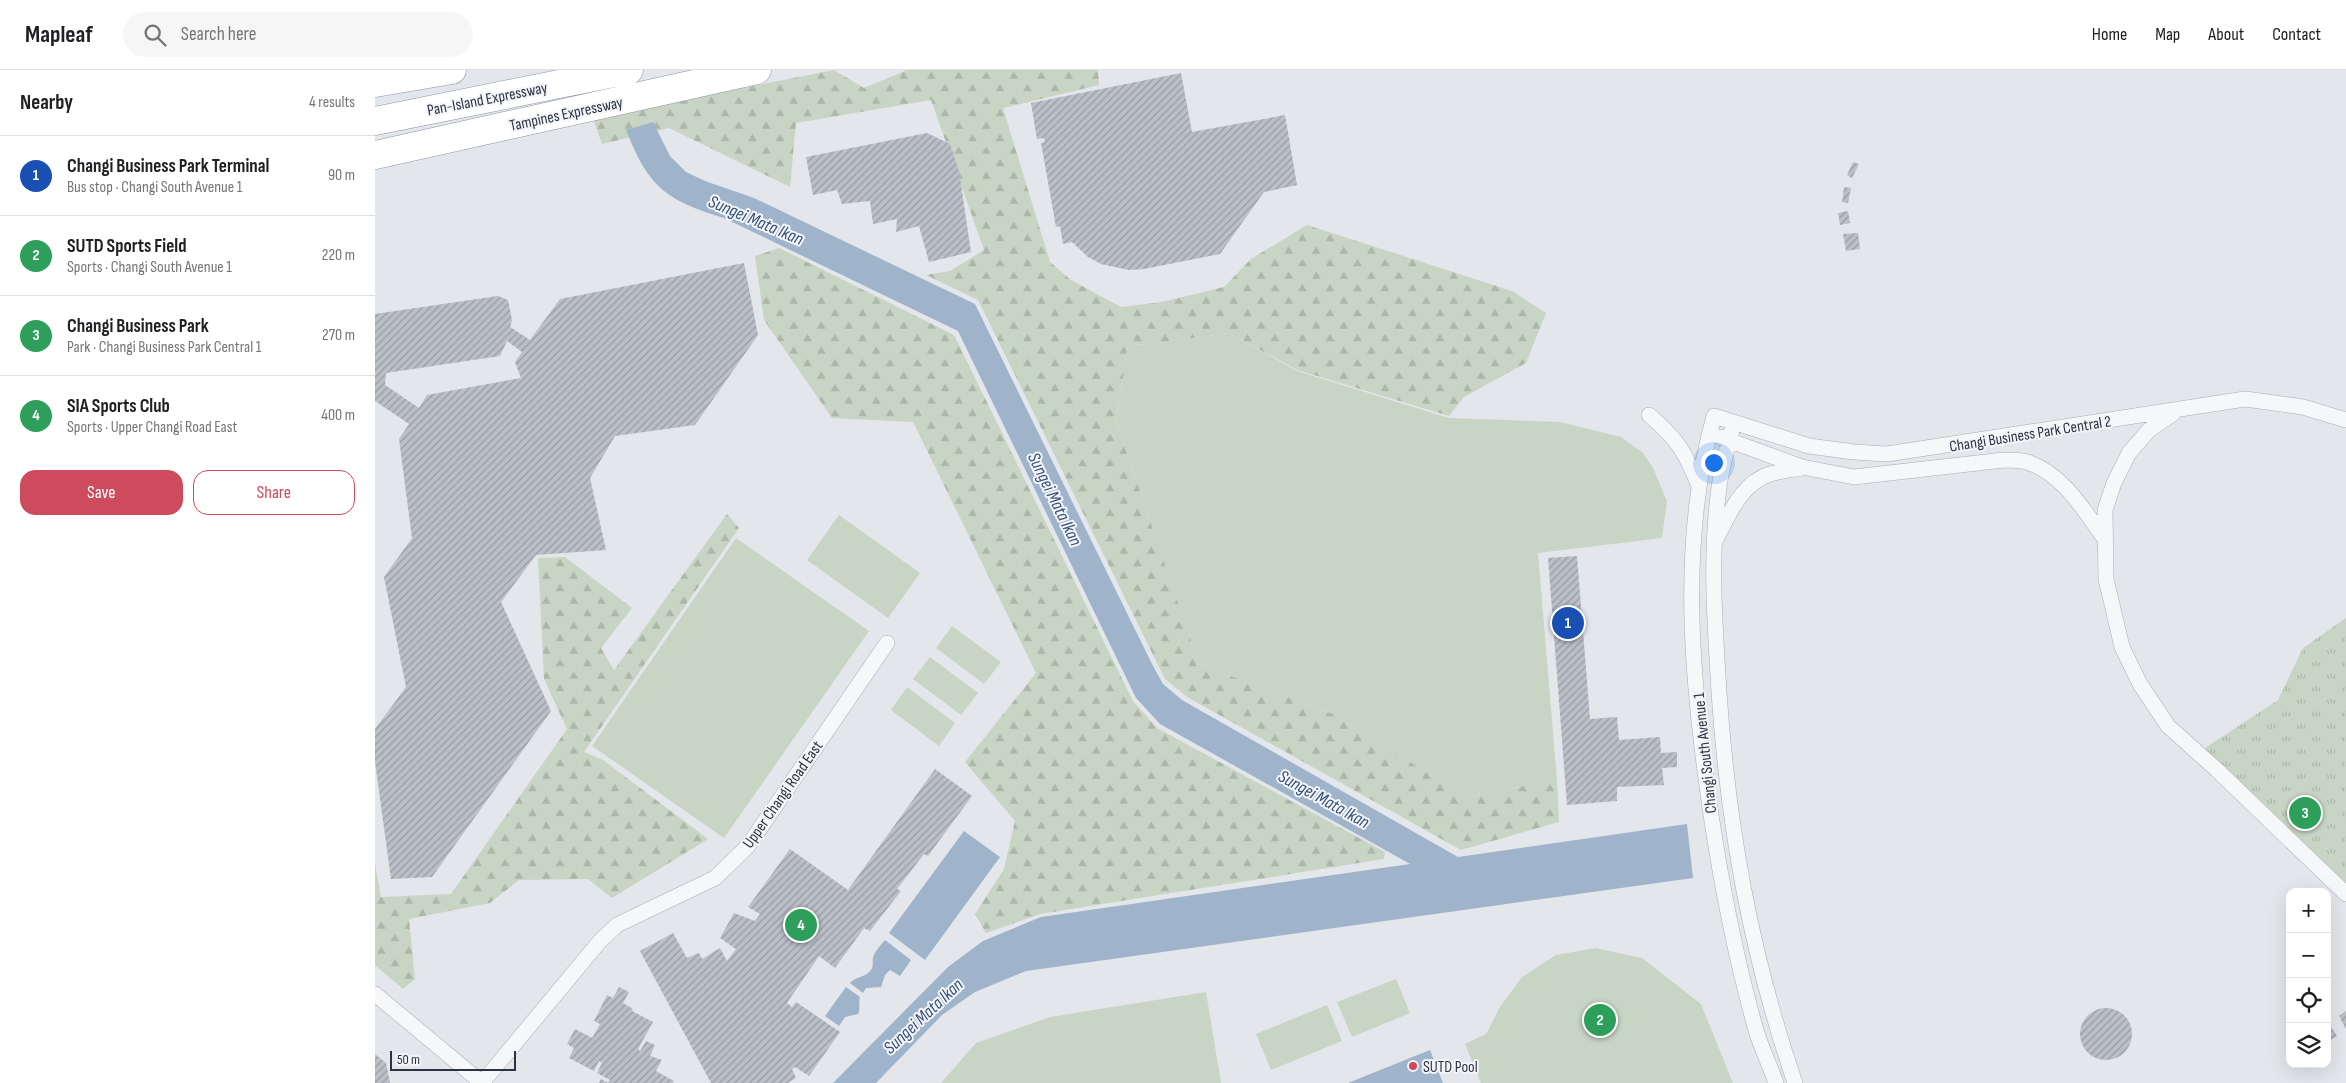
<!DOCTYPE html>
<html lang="en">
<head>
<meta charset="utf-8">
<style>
	body { margin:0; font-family:"Sofia Sans Condensed",sans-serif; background:#f6f6f6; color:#202124 }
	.controls { position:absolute; right:15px; bottom:15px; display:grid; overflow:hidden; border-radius:10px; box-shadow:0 5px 20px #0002 }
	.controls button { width:45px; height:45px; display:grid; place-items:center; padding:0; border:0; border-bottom:1px solid #e0e0e0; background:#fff; color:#202124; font:25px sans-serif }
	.scale { position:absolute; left:15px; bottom:12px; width:126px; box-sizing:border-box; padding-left:5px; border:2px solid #2b3343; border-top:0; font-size:14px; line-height:18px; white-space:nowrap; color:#2b3343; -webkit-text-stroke:4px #f3f5f8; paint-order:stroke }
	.you { position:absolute; left:1338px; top:392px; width:18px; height:18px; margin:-12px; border:4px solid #fff; border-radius:50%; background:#1a73e8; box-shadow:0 0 0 8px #1a73e833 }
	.badge { display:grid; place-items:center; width:32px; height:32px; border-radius:50%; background:#cd4b5c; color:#fff; font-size:16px; font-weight:700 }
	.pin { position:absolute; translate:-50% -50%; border:2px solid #fff; box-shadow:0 1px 5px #0006 }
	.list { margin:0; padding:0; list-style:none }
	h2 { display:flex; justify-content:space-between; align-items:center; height:65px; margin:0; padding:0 20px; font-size:21px }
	h2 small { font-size:16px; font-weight:400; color:#757577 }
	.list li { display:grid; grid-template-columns:32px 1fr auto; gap:15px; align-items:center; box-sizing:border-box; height:80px; padding:0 20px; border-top:1px solid #e0e0e0 }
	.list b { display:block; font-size:19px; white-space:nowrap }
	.list p { margin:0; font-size:16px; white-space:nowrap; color:#757577 }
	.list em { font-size:16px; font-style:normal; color:#757577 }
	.actions { display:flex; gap:10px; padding:15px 20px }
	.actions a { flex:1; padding:11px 0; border:1px solid #cd4b5c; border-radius:15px; text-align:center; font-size:18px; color:#cd4b5c }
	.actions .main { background:#cd4b5c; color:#fff }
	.icon { flex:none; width:28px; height:28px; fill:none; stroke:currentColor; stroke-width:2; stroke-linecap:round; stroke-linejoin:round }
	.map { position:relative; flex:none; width:1971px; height:1013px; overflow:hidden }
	header { display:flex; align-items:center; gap:30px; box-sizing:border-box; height:70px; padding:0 25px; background:#fff; border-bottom:1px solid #e0e0e0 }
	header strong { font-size:24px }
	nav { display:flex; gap:28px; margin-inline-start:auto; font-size:18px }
	.search { width:350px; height:45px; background:#f6f6f6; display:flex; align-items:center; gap:12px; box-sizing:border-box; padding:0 18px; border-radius:28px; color:#757577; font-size:19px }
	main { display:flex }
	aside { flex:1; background:#fff }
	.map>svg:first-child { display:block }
	.green { fill:#c8d5c4 }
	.forest { fill:url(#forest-firs) }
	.park { fill:url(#park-tufts) }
	.water { fill:#9fb3ca }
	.building { fill:url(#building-hatch); fill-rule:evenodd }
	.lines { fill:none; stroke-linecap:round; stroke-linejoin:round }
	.minor-casing { stroke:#a8adb5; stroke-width:16 }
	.motorway-casing { stroke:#8b93a2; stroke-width:29 }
	.minor { stroke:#f6f7f9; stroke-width:15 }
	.motorway { stroke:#fff; stroke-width:28 }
	.poi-dot { fill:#cd4b5c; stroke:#f3f5f8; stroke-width:2 }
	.labels { text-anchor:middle; stroke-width:4; stroke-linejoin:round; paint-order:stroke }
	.street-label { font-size:16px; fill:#2b3343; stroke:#f3f5f8 }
	.poi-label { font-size:16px; fill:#2b3343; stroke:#f3f5f8; text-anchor:start }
	.water-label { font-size:18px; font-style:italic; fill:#355177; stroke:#f3f5f8 }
</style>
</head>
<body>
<header>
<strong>Mapleaf</strong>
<div class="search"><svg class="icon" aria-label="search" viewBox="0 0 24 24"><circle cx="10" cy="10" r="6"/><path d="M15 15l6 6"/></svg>Search here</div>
<nav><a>Home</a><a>Map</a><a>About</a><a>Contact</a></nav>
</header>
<main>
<aside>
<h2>Nearby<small>4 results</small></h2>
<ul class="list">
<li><span class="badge" style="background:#1a4fb4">1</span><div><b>Changi Business Park Terminal</b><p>Bus stop · Changi South Avenue 1</p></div><em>90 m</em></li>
<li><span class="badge" style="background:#2e9e5b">2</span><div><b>SUTD Sports Field</b><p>Sports · Changi South Avenue 1</p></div><em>220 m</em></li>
<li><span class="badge" style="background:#2e9e5b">3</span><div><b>Changi Business Park</b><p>Park · Changi Business Park Central 1</p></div><em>270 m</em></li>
<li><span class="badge" style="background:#2e9e5b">4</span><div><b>SIA Sports Club</b><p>Sports · Upper Changi Road East</p></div><em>400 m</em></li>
</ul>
<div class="actions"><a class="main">Save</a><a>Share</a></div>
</aside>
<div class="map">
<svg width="1971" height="1013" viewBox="0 0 1971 1013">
	<defs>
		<pattern id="forest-firs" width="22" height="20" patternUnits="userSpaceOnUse" patternTransform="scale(1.25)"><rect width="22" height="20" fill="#c8d5c4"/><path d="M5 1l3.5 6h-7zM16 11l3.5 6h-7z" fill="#acb7aa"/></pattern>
		<pattern id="park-tufts" width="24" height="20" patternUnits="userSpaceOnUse" patternTransform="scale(1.25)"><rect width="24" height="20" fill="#c8d5c4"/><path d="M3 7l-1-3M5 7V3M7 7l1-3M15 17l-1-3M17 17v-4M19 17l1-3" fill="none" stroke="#acb7aa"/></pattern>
		<pattern id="building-hatch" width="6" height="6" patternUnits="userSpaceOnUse" patternTransform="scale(1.25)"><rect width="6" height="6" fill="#babfc8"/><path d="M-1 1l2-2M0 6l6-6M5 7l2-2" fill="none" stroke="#979ca4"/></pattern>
	</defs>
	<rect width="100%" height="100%" fill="#e3e6eb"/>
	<path class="green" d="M 854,263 L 922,301 L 1074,348 L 1185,352 L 1246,367 L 1268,383 L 1278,398 L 1292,431 L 1287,468 L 1163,483 L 1182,710 L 1091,727 L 958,644 L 824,594 L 741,351 L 753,275 L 777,274 Z
		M 464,445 L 545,503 L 513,548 L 432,490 Z
		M 361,468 L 494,561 L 349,768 L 217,676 Z
		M 577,556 L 626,592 L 609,614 L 561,578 Z
		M 555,587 L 603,623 L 586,645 L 538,609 Z
		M 532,617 L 580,653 L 564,676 L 516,640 Z
		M 1221,878 L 1267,888 L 1326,934 L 1358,1013 L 1106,1013 L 1090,974 L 1111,964 L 1125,937 L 1147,907 L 1181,885 Z
		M 1021,909 L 1035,943 L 977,967 L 962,932 Z
		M 831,922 L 846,1013 L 566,1013 L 601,973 L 675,947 Z
		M 952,935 L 967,971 L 896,1000 L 881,964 Z"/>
	<path class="forest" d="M 459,0 L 489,18 L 532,0 L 723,0 L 724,15 L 628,38 L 675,192 L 696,210 L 746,237 L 787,232 L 849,217 L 876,189 L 932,155 L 1137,221 L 1171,243 L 1151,293 L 1089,327 L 1074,346 L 922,300 L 854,263 L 777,274 L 753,275 L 741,351 L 824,594 L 958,644 L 1091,727 L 1182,710 L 1184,752 L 1086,780 L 812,627 L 790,609 L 603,230 L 551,205 L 575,201 L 609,180 L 556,30 L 421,53 L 415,117 L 294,58 L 227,74 L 218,48 Z
		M 404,178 L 579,265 L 758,631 L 782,658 L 1010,782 L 1009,789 L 665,844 L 611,863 L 600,844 L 629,799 L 640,751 L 590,692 L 661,603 L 538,352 L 457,348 L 389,250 L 380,186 Z
		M 352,444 L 364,458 L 209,682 L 228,690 L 333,769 L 237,828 L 213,809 L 144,810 L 115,833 L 34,849 L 40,909 L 28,919 L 0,895 L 0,794 L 6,827 L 76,824 L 192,659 L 169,609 L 163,488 L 190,487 L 257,538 L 226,578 L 239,600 Z"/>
	<path class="park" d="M 1971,548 L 1971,823 L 1824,682 L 1903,630 L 1928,578 Z"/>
	<path class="water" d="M 278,52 L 295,86 L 311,102 L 330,111 L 379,128 L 600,234 L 777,594 L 788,614 L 807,630 L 1083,787 L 1312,754 L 1318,808 L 651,901 L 600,922 L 567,945 L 501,1013 L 458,1013 L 573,897 L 608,871 L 666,847 L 1035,794 L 785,654 L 761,628 L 583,261 L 349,148 C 291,130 274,118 251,60 Z
		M 589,761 L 625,787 L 550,890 L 514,863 Z
		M 510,870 L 536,890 L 525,906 L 515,900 L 510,905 L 506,917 L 491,918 L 488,923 L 475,913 C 481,906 490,908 496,900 C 499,896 497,892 498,888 C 499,882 506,875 510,870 Z
		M 471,917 L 485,927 C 483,933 486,938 483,944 L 470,947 L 464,956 L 450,946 Z
		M 1055,980 L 1068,1013 L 973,1013 Z"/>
	<path class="building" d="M 806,3 L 817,62 L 910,45 L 922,115 L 889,122 L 845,184 L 769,199 L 754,200 L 726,194 L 713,187 L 697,172 L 688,174 L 685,156 L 681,157 L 666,73 L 670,72 L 669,68 L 662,69 L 656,33 Z
		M 552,63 L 575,74 L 584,101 L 596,182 L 554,192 L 544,156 L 521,162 L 522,149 L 498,154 L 495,131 L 467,134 L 462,120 L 438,125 L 431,87 Z
		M 1478,92 L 1484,94 L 1477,108 L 1472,105 Z
		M 1469,117 L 1476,118 L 1473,133 L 1467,132 Z
		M 1473,141 L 1475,153 L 1465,155 L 1463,143 Z
		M 1483,163 L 1485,179 L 1471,181 L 1468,164 Z
		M 369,193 L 383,265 L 320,355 L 240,366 L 215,408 L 231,480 L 161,485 L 126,532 L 176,641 L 57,807 L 16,809 L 0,692 L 0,659 L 31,617 L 9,507 L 37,468 L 24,369 L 34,354 L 0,331 L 0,244 L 123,226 L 133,230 L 137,250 L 135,257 L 155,270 L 185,229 ZM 132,271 L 147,282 L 140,292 L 146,308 L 52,325 L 44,338 L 10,315 L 11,303 L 125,286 Z
		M 1202,486 L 1215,649 L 1242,647 L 1244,670 L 1285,667 L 1286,683 L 1302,682 L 1302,697 L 1287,698 L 1289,715 L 1242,717 L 1242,731 L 1192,735 L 1173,488 Z
		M 560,699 L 597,726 L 553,786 L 549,784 L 522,819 L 526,821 L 495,861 L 489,858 L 460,898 L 444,886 L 412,933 L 417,937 L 421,932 L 465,962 L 434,1006 L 420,997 L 417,999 L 421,1008 L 413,1013 L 336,1013 L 265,881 L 298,863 L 312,888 L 324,883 L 327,889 L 345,878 L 352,891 L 361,879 L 345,868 L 359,843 L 380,851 L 385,844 L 373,837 L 415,779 L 473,820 Z
		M 244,917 L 254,922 L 248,933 L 258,939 L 257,941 L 278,952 L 263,979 L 265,981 L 271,971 L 280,975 L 275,986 L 287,990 L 281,1001 L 299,1011 L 298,1013 L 224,1013 L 226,1009 L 233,1013 L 235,1010 L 222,1003 L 227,993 L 224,991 L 219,1001 L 194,988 L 199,978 L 192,974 L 200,959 L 217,968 L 225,954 L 219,951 L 232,925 L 238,928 Z
		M1705 964a26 26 0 1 1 52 0a26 26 0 1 1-52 0Z
		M 1971,941 L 1971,959 L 1964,946 Z
		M 1956,957 L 1962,966 L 1952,972 L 1952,960 Z
		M 0,984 L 11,993 L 15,1013 L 0,1013 Z"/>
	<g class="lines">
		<defs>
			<path id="minor" d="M 1799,343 L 1774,360 L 1754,383 L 1739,413 L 1730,440 L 1731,509 L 1747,577 L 1765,614 L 1793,656 L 1842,700 L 1971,824
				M 1274,345 C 1301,368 1310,381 1323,414
				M 1359,352 C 1353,376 1345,401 1343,426 C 1335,491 1340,556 1344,622 C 1353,758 1376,884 1420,1013
				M 1345,367 L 1427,397 L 1479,407 L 1629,390 C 1636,390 1645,390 1652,392 C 1687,403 1709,440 1729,468
				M 1341,469 C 1354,445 1366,413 1395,404 C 1405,401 1416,400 1427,398
				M 0,924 L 107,1013
				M 107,1013 L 225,871 L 242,855 L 340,808 L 373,776 L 512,573
				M 1401,1013 C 1395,995 1386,978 1381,960 C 1361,890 1347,817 1336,745 C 1317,615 1303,474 1339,346 L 1434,376 L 1479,382 L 1512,384 L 1870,329 L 1928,337 L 1971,350"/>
			<path id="motorway" d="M 0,13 L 77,0
				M 0,51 L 254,0
				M 0,85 L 382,0"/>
		</defs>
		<use href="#minor" class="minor-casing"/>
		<use href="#motorway" class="motorway-casing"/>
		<use href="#minor" class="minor"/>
		<use href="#motorway" class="motorway"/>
	</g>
	<circle class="poi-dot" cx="1038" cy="996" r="5"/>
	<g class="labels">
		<g class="street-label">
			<text transform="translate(112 28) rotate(-11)" y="6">Pan-Island Expressway</text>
			<text transform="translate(191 43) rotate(-12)" y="6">Tampines Expressway</text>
			<text transform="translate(1655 363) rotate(-9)" y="6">Changi Business Park Central 2</text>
			<text transform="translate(1329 683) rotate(-96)" y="6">Changi South Avenue 1</text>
			<text transform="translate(407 724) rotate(-55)" y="6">Upper Changi Road East</text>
		</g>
		<g class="poi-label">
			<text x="1048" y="1002">SUTD Pool</text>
		</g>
		<g class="water-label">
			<text transform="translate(381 150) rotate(23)" y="6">Sungei Mata Ikan</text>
			<text transform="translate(680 429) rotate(64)" y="6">Sungei Mata Ikan</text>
			<text transform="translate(949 729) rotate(29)" y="6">Sungei Mata Ikan</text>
			<text transform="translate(548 946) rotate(-43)" y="6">Sungei Mata Ikan</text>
		</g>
	</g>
</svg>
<div class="controls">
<button>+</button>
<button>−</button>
<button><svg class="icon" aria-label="locate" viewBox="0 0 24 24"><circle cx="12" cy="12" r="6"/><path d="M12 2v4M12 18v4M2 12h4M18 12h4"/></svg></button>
<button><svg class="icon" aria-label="layers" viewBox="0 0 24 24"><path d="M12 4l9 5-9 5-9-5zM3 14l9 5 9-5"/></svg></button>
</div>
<div class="scale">50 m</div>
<div class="you"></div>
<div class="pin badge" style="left:1193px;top:553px;background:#1a4fb4">1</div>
<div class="pin badge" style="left:1225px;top:950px;background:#2e9e5b">2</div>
<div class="pin badge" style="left:1930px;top:743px;background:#2e9e5b">3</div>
<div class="pin badge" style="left:426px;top:855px;background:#2e9e5b">4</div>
</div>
</main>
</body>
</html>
